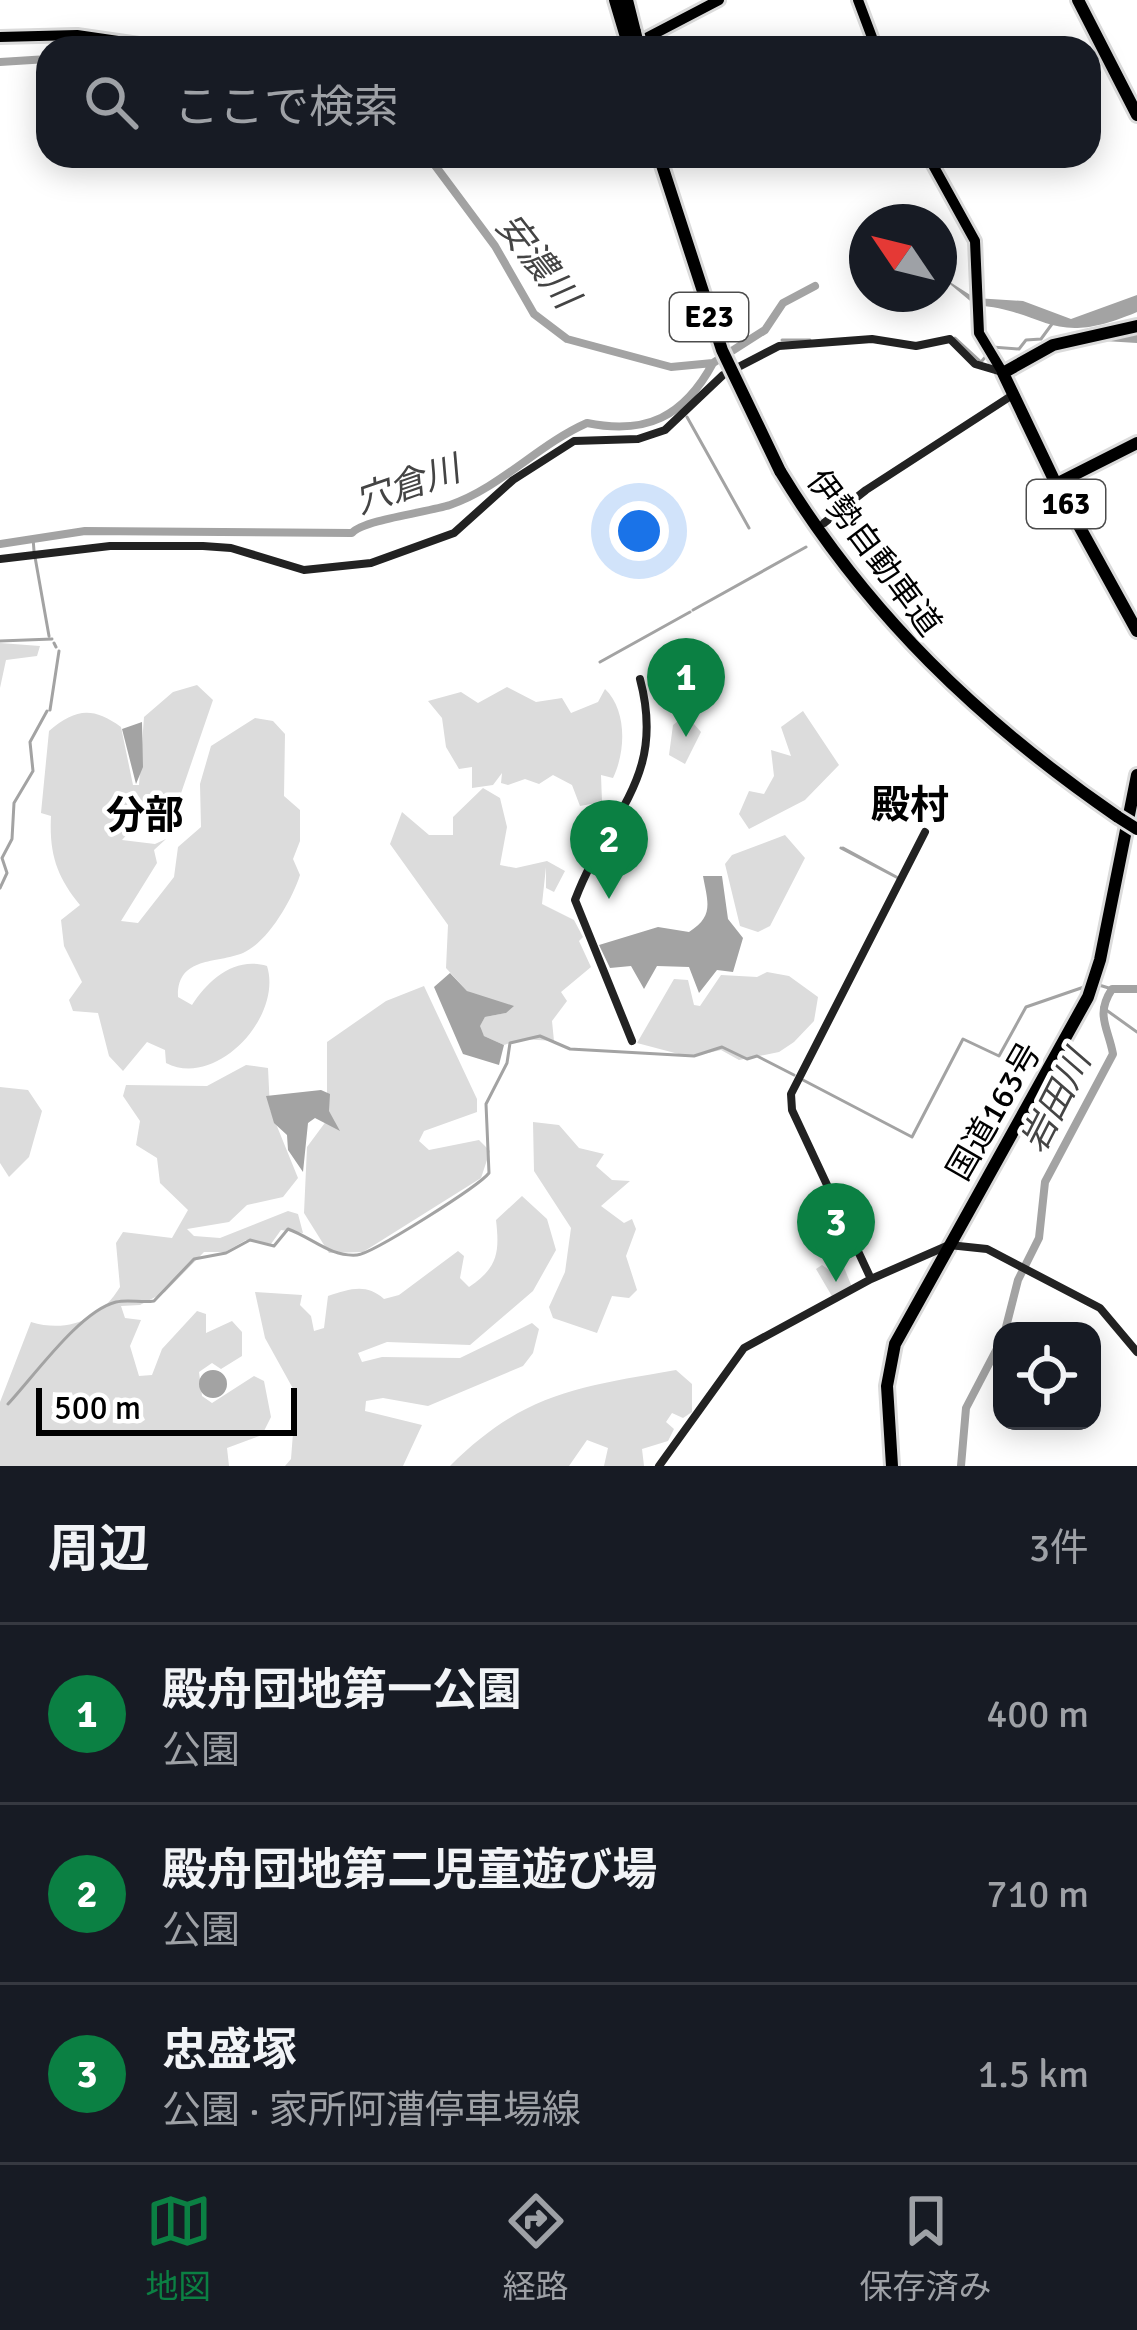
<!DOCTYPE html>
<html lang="ja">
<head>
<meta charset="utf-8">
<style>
	body { margin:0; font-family:Signika,"Noto Sans JP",sans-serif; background:#20242c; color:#f1f3f6 }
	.controls { position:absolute; right:36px; bottom:36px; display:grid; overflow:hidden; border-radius:24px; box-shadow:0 6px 30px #0003 }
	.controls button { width:108px; height:108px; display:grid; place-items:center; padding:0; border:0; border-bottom:3px solid #363941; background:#171b24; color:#f1f3f6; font:60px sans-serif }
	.compass { position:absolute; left:849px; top:204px; width:108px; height:108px; border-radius:50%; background:#171b24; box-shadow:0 6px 30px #0003; rotate:305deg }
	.scale { position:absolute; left:36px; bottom:30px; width:261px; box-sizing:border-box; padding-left:12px; border:6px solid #000; border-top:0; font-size:33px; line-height:42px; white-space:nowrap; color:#000; -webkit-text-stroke:9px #fff; paint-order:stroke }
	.you { position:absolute; left:639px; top:531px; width:42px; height:42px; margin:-30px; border:9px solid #fff; border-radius:50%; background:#1a73e8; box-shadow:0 0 0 18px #1a73e833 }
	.badge { display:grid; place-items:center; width:78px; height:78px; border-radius:50%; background:#0b8043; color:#fff; font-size:39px; font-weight:700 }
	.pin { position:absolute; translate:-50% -99px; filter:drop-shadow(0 3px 6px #0008) }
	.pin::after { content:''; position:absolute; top:63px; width:42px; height:36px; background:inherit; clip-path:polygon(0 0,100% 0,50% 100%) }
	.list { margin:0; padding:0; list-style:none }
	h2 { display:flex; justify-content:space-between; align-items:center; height:156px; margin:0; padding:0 48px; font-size:51px }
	h2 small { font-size:39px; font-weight:400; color:#9ea1a6 }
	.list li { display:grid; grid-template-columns:78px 1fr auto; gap:36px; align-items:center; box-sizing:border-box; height:180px; padding:0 48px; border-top:3px solid #363941 }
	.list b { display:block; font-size:45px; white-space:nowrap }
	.list p { margin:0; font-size:39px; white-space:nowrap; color:#9ea1a6 }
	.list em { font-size:39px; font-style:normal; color:#9ea1a6 }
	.icon { flex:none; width:66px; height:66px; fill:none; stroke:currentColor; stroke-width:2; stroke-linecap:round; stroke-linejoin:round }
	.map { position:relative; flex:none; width:1137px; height:1466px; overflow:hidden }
	.search { position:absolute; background:#171b24; box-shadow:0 6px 30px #0003; left:36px; right:36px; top:36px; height:132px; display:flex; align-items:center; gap:30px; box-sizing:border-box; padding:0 42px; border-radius:36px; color:#9ea1a6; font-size:45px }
	.sheet { height:696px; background:#171b24 }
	nav { display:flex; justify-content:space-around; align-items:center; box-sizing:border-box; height:168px; border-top:3px solid #363941; background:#171b24; font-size:33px; color:#9ea1a6 }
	nav a { display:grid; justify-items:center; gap:6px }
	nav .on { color:#0b8043 }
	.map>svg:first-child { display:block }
	.green { fill:#dcdcdc }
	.water { fill:#a3a3a3 }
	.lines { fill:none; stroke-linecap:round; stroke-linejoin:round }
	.stream { stroke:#a3a3a3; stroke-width:3 }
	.river { stroke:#a3a3a3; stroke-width:8 }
	.primary-casing { stroke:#dbdbdb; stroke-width:16 }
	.highway-casing { stroke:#dbdbdb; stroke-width:18 }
	.secondary { stroke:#222; stroke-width:8 }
	.primary { stroke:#000; stroke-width:10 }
	.highway { stroke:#000; stroke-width:12 }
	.highway-bridge-casing { stroke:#dbdbdb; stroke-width:18; stroke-linecap:butt }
	.highway-bridge { stroke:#000; stroke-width:12 }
	.labels { text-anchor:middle; stroke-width:9; stroke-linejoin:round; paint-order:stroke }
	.shield { fill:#fff; stroke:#4c4c4c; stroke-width:3 }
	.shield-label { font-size:30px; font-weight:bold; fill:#000 }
	.street-label { font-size:33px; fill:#000; stroke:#fff }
	.water-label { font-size:36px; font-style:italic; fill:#444; stroke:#fff }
	.quarter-label { font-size:39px; font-weight:bold; fill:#000; stroke:#fff }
</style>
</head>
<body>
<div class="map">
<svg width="1137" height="1466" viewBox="0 0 1137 1466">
	<rect width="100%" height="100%" fill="#fff"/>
	<path class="green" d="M 0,643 L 40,646 L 37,656 L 6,660 L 0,688 Z
		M 197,685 L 213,700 L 167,834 L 143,816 L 122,840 L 155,844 L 166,839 L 154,850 L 157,863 L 121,921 L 138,923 L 174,877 L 178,847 L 201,827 L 200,784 L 211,746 L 255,718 L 273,721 L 285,734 L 284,796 L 300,810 L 300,841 L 293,859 L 300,875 C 292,900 268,942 243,953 C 216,964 177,956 178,997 L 192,1005 C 208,980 235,956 267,966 C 283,1017 216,1089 166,1063 L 165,1050 L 147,1042 L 123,1071 L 109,1056 L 98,1013 L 73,1011 L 69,1000 L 82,982 L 64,946 L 61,920 L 80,905 C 57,877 49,854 51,816 L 41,813 L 49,731 C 75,709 92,706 121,727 L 133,785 L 139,785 L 144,717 L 173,692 Z
		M 507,687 L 536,702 L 562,698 L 571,713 L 598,702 L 605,689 C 627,710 626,751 613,778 L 601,775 L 602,802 L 580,806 L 572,785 L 553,775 L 539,784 L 525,779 L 508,785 L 501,783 L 502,773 L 493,785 L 472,788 L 472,767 L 459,769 L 446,747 L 442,718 L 428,701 L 461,692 L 478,703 Z
		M 803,711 L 839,765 L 805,800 L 749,829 L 739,814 L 749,791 L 764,794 L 774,776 L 771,750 L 791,756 L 781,727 Z
		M 686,715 L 701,732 L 685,764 L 669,755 L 673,725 Z
		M 483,788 L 500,798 L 507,827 L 500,865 L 516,868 L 547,861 L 565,871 L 554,892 L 546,888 L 546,867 L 542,904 L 574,920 L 583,937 L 579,941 L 591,967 L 561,992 L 567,1001 L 552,1021 L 554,1041 L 522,1039 L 504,1045 L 484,1036 L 479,1027 L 485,1017 L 506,1013 L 467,991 L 446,968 L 448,925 L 390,844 L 402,812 L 429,835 L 453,835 L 453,817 Z
		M 785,835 L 805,858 L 770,926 L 758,932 L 740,926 L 725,864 L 732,855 Z
		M 767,972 L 789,976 L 818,997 L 814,1021 L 794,1042 L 779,1052 L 739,1060 L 721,1050 L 690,1057 L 637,1043 L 674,979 L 688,980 L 694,1005 L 700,1006 L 721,975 L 757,977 Z
		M 424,986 L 477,1099 L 477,1112 L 424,1131 L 419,1141 L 429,1150 L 479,1140 L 490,1151 L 481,1178 L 363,1252 L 329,1253 L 304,1213 L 307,1147 L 327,1120 L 327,1042 L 386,1001 Z
		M 246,1065 L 268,1068 L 270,1109 L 298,1178 L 283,1197 L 247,1205 L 229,1222 L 187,1229 L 194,1236 L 220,1238 L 288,1211 L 298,1214 L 303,1233 L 281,1230 L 271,1244 L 246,1240 L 225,1252 L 204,1252 L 165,1292 L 140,1305 L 121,1306 L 125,1318 L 141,1320 L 130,1346 L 139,1376 L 152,1375 L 162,1349 L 197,1311 L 206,1314 L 206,1333 L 232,1321 L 242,1332 L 242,1356 L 221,1369 L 212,1363 L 199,1372 L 202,1396 L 212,1403 L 254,1376 L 264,1381 L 271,1417 L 262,1435 L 227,1448 L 229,1466 L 0,1466 L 0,1402 L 31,1322 C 67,1333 100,1320 120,1287 L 116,1243 L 123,1232 L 172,1238 L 188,1210 L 160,1183 L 157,1158 L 136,1145 L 140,1121 L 123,1096 L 126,1085 L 207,1086 Z
		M 0,1087 L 28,1090 L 42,1111 L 29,1157 L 9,1177 L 0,1163 Z
		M 533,1122 L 559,1125 L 579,1148 L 604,1154 L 596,1166 L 612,1180 L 630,1181 L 601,1206 L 624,1223 L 632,1219 L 636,1229 L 626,1256 L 637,1290 L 629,1298 L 612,1296 L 597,1333 L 553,1318 L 549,1307 L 565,1272 L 571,1228 L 534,1171 Z
		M 522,1196 L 547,1219 L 556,1250 L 533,1291 L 470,1345 L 387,1342 L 358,1353 L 362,1362 L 382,1357 L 460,1358 L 532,1323 L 539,1329 L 533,1353 L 523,1366 L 428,1406 L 383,1398 L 366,1401 L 365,1411 L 422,1425 L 403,1466 L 285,1466 L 291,1459 L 296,1394 L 265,1338 L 255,1292 L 302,1295 L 300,1305 L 311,1316 L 314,1331 L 324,1328 L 328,1296 C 350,1289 366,1283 384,1299 L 399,1295 L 458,1251 L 464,1256 L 460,1278 L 469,1287 C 497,1268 500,1254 496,1220 Z
		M 822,1265 L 832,1272 L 843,1265 L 852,1287 L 833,1298 L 816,1269 Z
		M 676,1370 L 692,1384 L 692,1412 L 683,1418 L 672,1413 L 666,1422 L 674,1429 L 668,1441 L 642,1449 L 644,1466 L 604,1466 L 608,1448 L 587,1440 L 569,1466 L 450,1466 C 523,1393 578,1387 676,1370 Z"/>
	<path class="water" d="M 939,275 L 975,298 L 1023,301 L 1071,319 L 1137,295 L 1137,312 C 1050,349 1049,311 975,305 Z
		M 142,722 L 143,767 L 136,784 L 122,729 Z
		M 703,876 L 722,876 L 728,919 L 743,938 L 733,972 L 717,970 L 699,993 L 689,967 L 657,966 L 644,989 L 631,966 L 610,968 L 599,945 L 658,927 L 689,932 C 714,916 708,903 703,876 Z
		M 450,973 L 467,991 L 514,1006 L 506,1013 L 485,1017 L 480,1026 L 484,1036 L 504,1045 L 499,1065 L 463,1054 L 434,987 Z
		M 321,1090 L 330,1094 L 329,1111 L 340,1131 L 315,1118 L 308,1123 L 303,1172 L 288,1150 L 287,1135 L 274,1123 L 266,1096 Z
		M199 1384a14 14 0 1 1 28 0a14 14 0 1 1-28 0Z"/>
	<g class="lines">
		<path class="stream" d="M 955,338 L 981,362 L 987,355
			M 782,340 L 810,340
			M 992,347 L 1019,349 L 1026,340 L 1041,339 L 1052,324
			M 687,417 L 749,528
			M 33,538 L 34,551
			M 35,557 L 49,636
			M 693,610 L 806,547
			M 0,641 L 52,639
			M 54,643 L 56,647
			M 600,662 L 690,612
			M 50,710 L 59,651
			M 841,848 L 900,879 L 843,848
			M 0,888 L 7,873 L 2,858 L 12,839 L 14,803 L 33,771 L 30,742 L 47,711
			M 1099,985 L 1112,989
			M 1102,1007 L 1137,1032
			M 803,1080 L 912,1137 L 963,1039 L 999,1056 L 1026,1007 L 1084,987
			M 8,1404 C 35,1375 80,1311 116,1302 C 128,1299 142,1303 154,1301 L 194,1259 L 226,1253 L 250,1240 L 274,1246 L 288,1229 C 313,1238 330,1257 357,1255 C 372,1254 479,1186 489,1173 L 486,1104 L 507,1063 L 510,1043 L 540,1036 L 570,1049 L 694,1056 L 722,1047 L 747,1059 L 757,1056 L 794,1075"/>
		<path class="river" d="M 0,62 L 48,59
			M 428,156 L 495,246 L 534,314 L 567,339 L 671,367 L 713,363 L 765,330 L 783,303 L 815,286
			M 1105,337 L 1137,339
			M 0,544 L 85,531 L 352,533 C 363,520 428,512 450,505 C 500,488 539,444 587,423 C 646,435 684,417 713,363
			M 1005,1331 L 1018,1280 L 1039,1238 L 1045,1182 L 1113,1054 C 1108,1027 1095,1015 1112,989 L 1137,989
			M 961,1466 L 966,1408 L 1002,1339"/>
		<defs>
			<path id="primary" d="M 858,0 L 876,48
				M 0,37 L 77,35 L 166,48
				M 631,46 L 719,0
				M 928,156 L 975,241 L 979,333 L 1003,373"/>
			<path id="highway" d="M 615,0 L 626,37
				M 627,0 L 635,32
				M 1078,0 L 1137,115
				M 1137,326 L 1053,345 L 1003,373 L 1056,484 L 1137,631
				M 780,471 C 867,614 980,722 1118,817
				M 1056,484 L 1137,443
				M 892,1466 L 887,1386 L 895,1344 L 1088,997 L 1100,960 L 1137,775"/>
		</defs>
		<use href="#primary" class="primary-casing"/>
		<use href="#highway" class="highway-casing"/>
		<path class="secondary" d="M 824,523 L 866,490 L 1011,396
			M 0,559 L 110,546 L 203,546 L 231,548 L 304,570 L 371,563 L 454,533 L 513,480 L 574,441 L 638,439 L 665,430 L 723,375 L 779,346 L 872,339 L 916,346 L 950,339 L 975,364 L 1002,372
			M 632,1041 L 575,900 C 607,814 667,780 640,679
			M 871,1279 L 792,1110 L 791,1094 L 925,832
			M 659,1466 L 744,1348 L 871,1279 L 949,1245 L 987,1249 L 1100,1308 L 1137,1352"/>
		<use href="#primary" class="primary"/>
		<use href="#highway" class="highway"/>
		<defs>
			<path id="highway-bridge" d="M 635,32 L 639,48
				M 626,37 L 629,48
				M 659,156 L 722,350 L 780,471
				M 1118,817 L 1137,829"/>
		</defs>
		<use href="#highway-bridge" class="highway-bridge-casing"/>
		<use href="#highway-bridge" class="highway-bridge"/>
	</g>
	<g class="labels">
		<g class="shield">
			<rect x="670" y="293" width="78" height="48" rx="9"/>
			<rect x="1027" y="480" width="78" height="48" rx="9"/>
		</g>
		<g class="shield-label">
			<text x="709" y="327">E23</text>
			<text x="1066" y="514">163</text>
		</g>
		<g class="street-label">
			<text transform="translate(875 552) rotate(53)" y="12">伊勢自動車道</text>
			<text transform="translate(993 1111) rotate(-60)" y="12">国道163号</text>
		</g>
		<g class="water-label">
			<text transform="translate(538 260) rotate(52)" y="13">安濃川</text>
			<text transform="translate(407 484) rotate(-19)" y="13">穴倉川</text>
			<text transform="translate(1055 1101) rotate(-63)" y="13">岩田川</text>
		</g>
		<g class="quarter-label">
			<text x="910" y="818">殿村</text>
			<text x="145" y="828">分部</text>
		</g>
	</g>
</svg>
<div class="controls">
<button><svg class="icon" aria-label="locate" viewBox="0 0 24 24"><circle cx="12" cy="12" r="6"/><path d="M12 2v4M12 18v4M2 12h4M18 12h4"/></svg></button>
</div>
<svg class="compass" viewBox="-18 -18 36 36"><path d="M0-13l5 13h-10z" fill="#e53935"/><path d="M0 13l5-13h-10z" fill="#9ea1a6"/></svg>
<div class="scale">500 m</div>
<div class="you"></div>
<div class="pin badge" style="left:686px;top:737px">1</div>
<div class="pin badge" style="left:609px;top:899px">2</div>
<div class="pin badge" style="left:836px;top:1282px">3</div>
<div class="search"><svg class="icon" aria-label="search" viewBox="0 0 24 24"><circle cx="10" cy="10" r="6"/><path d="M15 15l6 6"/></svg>ここで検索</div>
</div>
<section class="sheet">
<h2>周辺<small>3件</small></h2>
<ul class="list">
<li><span class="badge">1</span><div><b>殿舟団地第一公園</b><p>公園</p></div><em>400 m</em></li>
<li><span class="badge">2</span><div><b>殿舟団地第二児童遊び場</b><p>公園</p></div><em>710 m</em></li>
<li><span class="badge">3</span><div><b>忠盛塚</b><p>公園 · 家所阿漕停車場線</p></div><em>1.5 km</em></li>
</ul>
</section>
<nav>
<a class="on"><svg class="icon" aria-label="map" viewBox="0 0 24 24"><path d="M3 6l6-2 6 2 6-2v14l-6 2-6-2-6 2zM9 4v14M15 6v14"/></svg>地図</a>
<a><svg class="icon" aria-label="directions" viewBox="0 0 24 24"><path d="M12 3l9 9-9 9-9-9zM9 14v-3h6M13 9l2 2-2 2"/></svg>経路</a>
<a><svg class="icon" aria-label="saved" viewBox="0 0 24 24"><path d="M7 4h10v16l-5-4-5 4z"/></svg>保存済み</a>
</nav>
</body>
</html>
